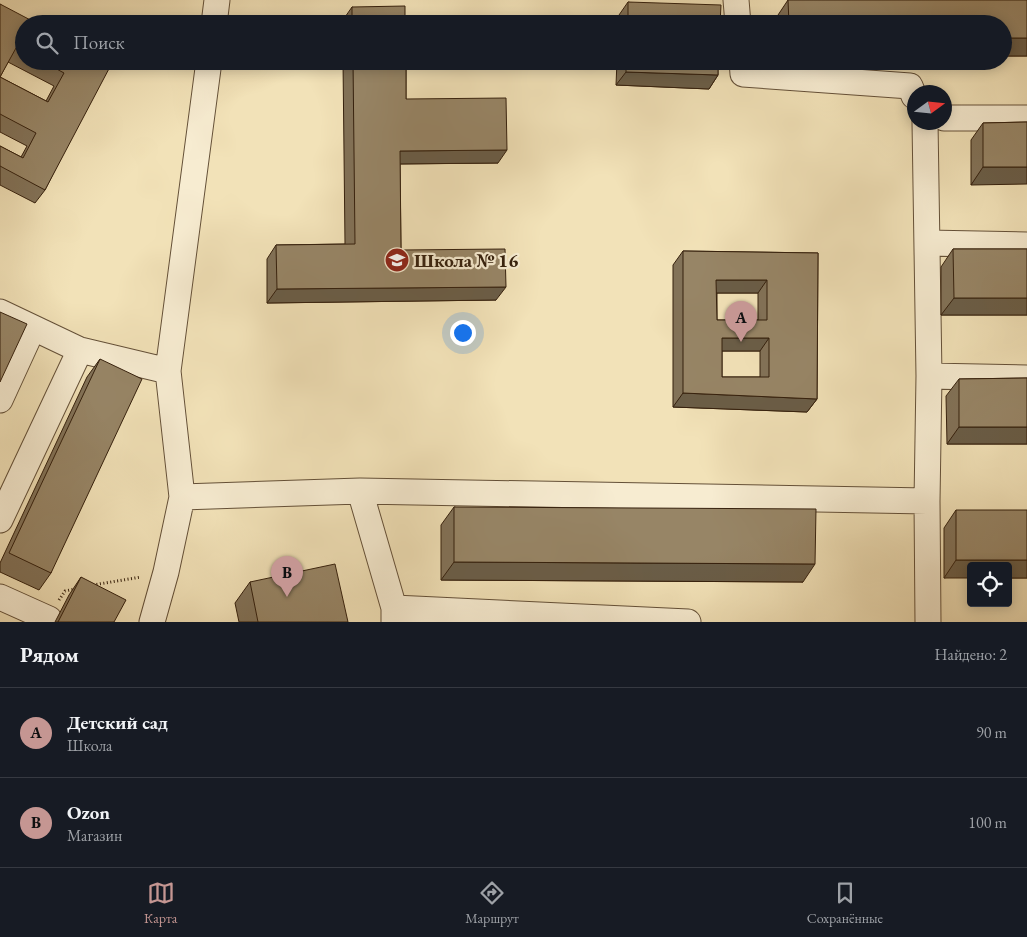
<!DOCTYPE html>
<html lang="ru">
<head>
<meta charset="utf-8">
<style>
	body { margin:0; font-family:"EB Garamond",serif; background:#242831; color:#f1f3f6 }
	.controls { position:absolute; right:15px; bottom:15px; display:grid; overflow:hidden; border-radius:5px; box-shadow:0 2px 12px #0003 }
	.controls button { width:45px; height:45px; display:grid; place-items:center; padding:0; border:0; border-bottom:1px solid #363941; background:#171b24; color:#f1f3f6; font:25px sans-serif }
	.compass { position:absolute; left:907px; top:85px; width:45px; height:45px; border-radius:50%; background:#171b24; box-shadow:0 2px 12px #0003; rotate:75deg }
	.you { position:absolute; left:462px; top:332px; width:18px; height:18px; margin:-12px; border:4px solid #fff; border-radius:50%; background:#1a73e8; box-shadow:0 0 0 8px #1a73e833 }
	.badge { display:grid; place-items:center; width:32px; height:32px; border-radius:50%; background:#c59692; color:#111; font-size:16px; font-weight:700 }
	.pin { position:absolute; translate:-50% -41px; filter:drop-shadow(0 1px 2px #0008) }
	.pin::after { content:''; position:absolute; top:26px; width:18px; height:15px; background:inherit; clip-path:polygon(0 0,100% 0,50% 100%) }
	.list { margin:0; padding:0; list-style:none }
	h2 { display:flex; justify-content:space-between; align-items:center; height:65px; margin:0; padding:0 20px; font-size:21px }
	h2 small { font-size:16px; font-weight:400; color:#9ea1a6 }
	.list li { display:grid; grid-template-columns:32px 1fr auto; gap:15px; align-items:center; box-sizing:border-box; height:90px; padding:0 20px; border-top:1px solid #363941 }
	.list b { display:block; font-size:19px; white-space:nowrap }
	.list p { margin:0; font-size:16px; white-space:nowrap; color:#9ea1a6 }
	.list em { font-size:16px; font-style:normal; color:#9ea1a6 }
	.icon { flex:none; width:28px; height:28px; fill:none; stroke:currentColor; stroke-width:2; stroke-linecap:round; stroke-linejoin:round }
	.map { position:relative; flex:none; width:1027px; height:622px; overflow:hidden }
	.search { position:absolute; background:#171b24; box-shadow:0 2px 12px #0003; left:15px; right:15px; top:15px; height:55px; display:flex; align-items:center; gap:12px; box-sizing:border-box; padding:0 18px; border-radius:28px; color:#9ea1a6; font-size:19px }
	.sheet { height:245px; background:#171b24 }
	nav { display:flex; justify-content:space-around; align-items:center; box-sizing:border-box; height:70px; border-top:1px solid #363941; background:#171b24; font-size:14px; color:#9ea1a6 }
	nav a { display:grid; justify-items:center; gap:2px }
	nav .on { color:#c59692 }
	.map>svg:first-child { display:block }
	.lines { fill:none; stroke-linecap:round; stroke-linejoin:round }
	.minor-casing { stroke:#645038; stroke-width:27 }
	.path { stroke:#35200d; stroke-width:3; stroke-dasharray:1 2.5; stroke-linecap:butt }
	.minor { stroke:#f7ecd1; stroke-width:25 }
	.wall { fill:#827258; stroke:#35200d; fill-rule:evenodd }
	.shaded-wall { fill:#6a5d47; stroke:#35200d }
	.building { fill:#978566; stroke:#35200d; fill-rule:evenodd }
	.labels { text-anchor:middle; stroke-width:4.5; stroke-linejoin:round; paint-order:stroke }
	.poi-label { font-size:19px; font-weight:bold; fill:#35200d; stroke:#f7ecd1; text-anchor:start }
</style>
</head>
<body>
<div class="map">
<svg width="1027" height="622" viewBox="0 0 1027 622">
	<rect width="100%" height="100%" fill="#f2e2b8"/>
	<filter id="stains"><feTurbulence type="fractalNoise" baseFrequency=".004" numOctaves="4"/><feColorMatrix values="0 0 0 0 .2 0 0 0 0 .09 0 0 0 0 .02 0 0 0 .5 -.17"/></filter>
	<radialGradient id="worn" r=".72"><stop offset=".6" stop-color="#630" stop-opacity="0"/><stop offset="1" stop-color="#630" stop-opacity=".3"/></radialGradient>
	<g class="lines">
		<defs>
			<path id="minor" d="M 736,0 L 738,24
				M 214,24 L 217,0
				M 742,61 L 743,74 L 910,86 L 914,96
				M 944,118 L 1027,118
				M 927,243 L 1027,245
				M 0,312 L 80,350 L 168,371
				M 929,376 L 1027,378
				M 0,400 L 33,328
				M 360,491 L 927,501 L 929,376 L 925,122
				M 182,497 L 360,491 L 394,608 L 394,622
				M 927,501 L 928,622
				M 0,520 L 80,350
				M 0,597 L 49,619 L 47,622
				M 394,608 L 688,622
				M 152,622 L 166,572 L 182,497 L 168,371 L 209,61"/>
		</defs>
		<use href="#minor" class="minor-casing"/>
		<path class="path" d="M 93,585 L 141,577
			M 59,600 L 65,591 L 75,589"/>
		<use href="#minor" class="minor"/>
	</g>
	<path class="wall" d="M 788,0 L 1027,0 L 1027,56 L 1003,56 L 1003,24 L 776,24 L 776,18 Z
		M 628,2 L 720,24 L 619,24 L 619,15 Z
		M 0,4 L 24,24 L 24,61 L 109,61 L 45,190 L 35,203 L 0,185 L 0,146 L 21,157 L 27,146 L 0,132 ZM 8,62 L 54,86 L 46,101 L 0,77 Z
		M 352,7 L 405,24 L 343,24 L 343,20 Z
		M 343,61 L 406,61 L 406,99 L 498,163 L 400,164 L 401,250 L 496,300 L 267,303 L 267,259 L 276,245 L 345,244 Z
		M 617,61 L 718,61 L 718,75 L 709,89 L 616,85 Z
		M 1027,122 L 971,185 L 971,140 L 983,123 Z
		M 953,249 L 1027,249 L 1027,315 L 941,315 L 941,267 Z
		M 683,251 L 818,253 L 817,399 L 807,412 L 673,407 L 673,265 ZM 717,293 L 758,293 L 758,320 L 717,320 ZM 722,351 L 760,351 L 760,377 L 722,377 Z
		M 100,359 L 51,573 L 39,590 L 0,572 L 0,563 L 87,377 Z
		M 1027,378 L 1027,444 L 947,444 L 946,396 L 959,379 Z
		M 454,507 L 803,582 L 441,580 L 441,525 Z
		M 956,510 L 1027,578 L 1008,578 L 1008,566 L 944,578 L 944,528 Z
		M 81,577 L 114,622 L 55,622 L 69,595 Z
		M 250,582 L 348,622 L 239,622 L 235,603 Z"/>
	<path class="shaded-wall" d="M 1003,38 L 1027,38 L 1027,56 L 1003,56 Z
		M 626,72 L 718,75 L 709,89 L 616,85 Z
		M 507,150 L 498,163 L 391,164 L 400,151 Z
		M 983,167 L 1027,167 L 1027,184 L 971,185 Z
		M 716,280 L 767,280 L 758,293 L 707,293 Z
		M 506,287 L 496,300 L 267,303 L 277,289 Z
		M 954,298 L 1027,298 L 1027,315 L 941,315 Z
		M 722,338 L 769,338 L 760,351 L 713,351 Z
		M 683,393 L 817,399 L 807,412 L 673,407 Z
		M 959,427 L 1027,427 L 1027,444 L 947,444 Z
		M 956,560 L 1027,560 L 1027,578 L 1008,578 L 1008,566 L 971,566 L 971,578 L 944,578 Z
		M 454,562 L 815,564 L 803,582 L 441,580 Z"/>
	<path class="building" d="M 788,0 L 1027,0 L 1027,38 L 1003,38 L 1003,24 L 789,24 Z
		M 628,2 L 721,5 L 720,24 L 628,24 Z
		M 0,4 L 38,24 L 24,24 L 24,52 L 16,48 L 0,77 L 48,102 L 64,73 L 42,61 L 109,61 L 112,63 L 45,190 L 0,166 L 0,146 L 23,158 L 36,133 L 0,114 Z
		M 405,6 L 405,24 L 352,24 L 352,7 Z
		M 353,61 L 406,61 L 406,99 L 506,98 L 507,150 L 400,151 L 401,250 L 505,249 L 506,287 L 277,289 L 276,245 L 355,244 Z
		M 626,61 L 718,61 L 718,75 L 626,72 Z
		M 1027,122 L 1027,167 L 983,167 L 983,123 Z
		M 953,249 L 1027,249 L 1027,298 L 954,298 Z
		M 683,251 L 818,253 L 817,399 L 683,393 ZM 716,280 L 767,280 L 767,320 L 717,320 ZM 722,338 L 769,338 L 769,377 L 722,377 Z
		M 0,312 L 27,324 L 0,382 Z
		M 100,359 L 142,379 L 51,573 L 9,553 Z
		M 1027,378 L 1027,427 L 959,427 L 959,379 Z
		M 454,507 L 816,509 L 815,564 L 454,562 Z
		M 956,510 L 1027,510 L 1027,560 L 956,560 Z
		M 335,564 L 348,622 L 258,622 L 250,582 Z
		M 81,577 L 126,600 L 114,622 L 58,622 Z"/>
	<defs>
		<symbol id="school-disc" viewBox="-11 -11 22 22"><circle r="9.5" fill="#8f2418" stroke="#f7ecd1"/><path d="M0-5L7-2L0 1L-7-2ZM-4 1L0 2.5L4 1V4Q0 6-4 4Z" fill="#fff"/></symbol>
	</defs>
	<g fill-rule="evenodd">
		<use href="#school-disc" x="383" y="246" width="28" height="28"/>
	</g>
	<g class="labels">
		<g class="poi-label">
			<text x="414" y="267">Школа № 16</text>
		</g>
	</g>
	<rect width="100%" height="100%" filter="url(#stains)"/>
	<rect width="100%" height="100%" fill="url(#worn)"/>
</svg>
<div class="controls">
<button><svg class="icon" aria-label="locate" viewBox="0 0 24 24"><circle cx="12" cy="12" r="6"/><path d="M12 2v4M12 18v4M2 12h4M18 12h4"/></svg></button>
</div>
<svg class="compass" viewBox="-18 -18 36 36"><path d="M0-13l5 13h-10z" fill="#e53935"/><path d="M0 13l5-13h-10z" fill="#9ea1a6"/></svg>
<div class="you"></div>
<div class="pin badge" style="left:741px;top:342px">A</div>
<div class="pin badge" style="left:287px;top:597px">B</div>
<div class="search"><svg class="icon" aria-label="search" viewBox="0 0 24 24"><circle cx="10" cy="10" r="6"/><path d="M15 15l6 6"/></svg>Поиск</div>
</div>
<section class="sheet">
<h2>Рядом<small>Найдено: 2</small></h2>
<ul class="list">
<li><span class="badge">A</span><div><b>Детский сад</b><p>Школа</p></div><em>90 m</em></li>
<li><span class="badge">B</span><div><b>Ozon</b><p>Магазин</p></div><em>100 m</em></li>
</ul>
</section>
<nav>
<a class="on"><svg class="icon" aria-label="map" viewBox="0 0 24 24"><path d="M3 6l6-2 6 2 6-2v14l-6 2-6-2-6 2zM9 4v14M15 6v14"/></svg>Карта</a>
<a><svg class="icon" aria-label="directions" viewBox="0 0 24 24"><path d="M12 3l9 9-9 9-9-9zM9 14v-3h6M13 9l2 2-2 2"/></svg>Маршрут</a>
<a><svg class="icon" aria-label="saved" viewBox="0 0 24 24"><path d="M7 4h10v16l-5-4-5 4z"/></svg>Сохранённые</a>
</nav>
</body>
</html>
